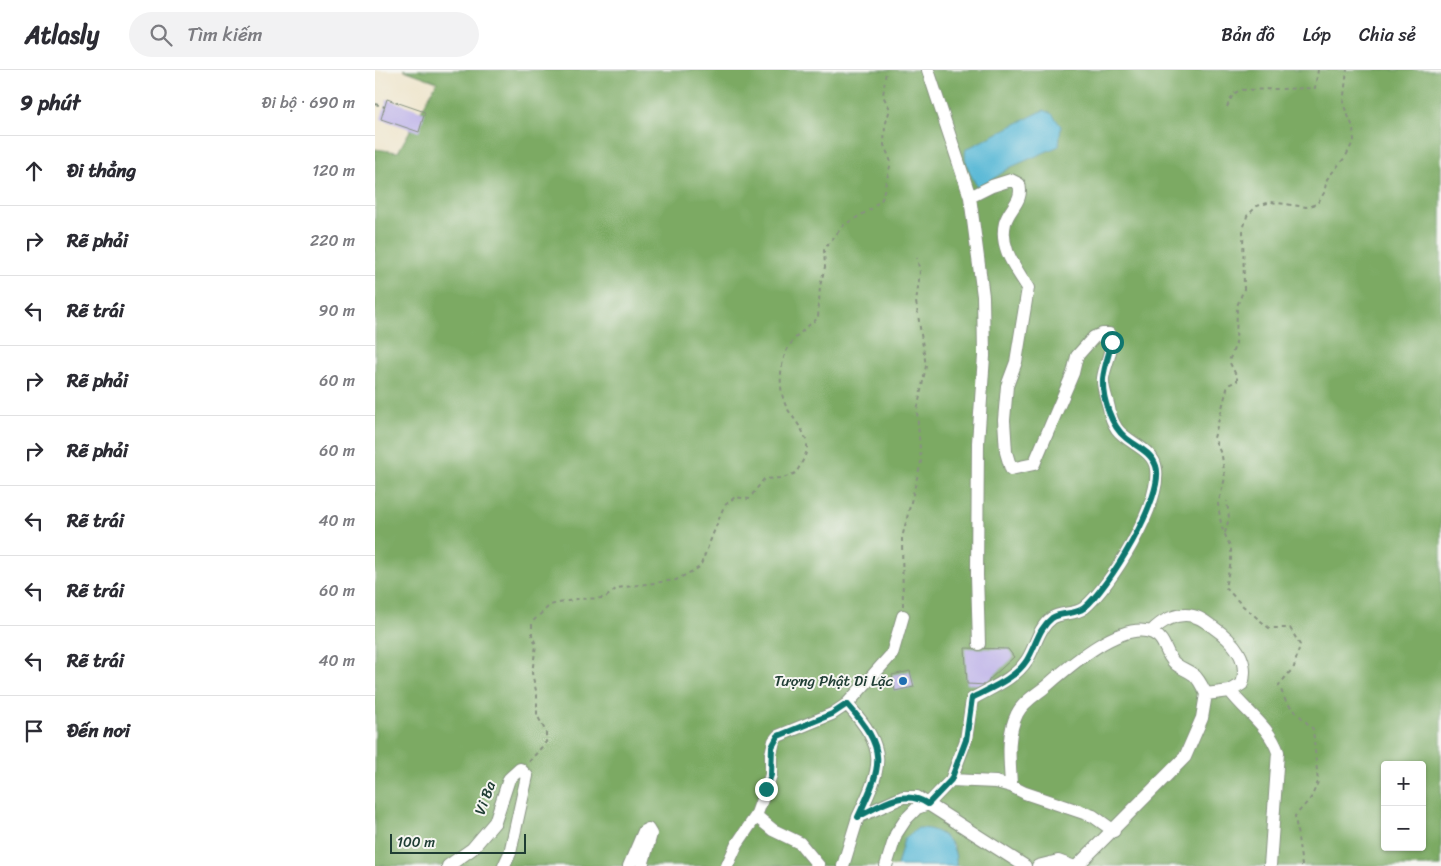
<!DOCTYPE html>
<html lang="vi">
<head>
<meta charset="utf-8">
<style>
	body { margin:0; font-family:Sriracha,sans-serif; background:#f2f2f3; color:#2b2b33 }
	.controls { position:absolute; right:15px; bottom:15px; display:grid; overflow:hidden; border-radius:5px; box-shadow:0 1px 4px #0004 }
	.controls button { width:45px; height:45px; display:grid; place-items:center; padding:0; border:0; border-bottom:1px solid #e1e1e2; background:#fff; color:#2b2b33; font:25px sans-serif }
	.scale { position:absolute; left:15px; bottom:12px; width:136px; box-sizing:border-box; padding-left:5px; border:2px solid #1f3d34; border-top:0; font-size:14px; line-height:18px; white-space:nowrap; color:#1f3d34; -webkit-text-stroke:4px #f6f6f2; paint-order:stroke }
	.stop { position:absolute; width:15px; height:15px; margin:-11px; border:4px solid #0f766e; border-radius:50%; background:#fff }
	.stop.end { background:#0f766e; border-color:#fff; box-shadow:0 1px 5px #0008 }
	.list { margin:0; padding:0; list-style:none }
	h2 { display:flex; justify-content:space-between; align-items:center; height:65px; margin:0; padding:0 20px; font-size:21px }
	h2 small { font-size:16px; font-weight:400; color:#7c7c81 }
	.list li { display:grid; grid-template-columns:32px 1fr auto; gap:15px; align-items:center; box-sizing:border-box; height:70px; padding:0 20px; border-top:1px solid #e1e1e2 }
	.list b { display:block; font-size:19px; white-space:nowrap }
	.list em { font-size:16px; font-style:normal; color:#7c7c81 }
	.icon { flex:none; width:28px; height:28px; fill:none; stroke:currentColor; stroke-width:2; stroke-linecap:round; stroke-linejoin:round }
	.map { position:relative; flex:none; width:1066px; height:796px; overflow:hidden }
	header { display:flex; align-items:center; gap:30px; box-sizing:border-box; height:70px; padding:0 25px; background:#fff; border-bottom:1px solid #e1e1e2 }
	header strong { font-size:24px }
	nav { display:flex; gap:28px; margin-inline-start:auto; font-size:18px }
	.search { width:350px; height:45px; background:#f2f2f3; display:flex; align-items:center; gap:12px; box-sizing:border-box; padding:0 18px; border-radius:28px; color:#7c7c81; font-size:19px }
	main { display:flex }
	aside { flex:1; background:#fff }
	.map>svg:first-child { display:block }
	.forest { fill:#7baa64; stroke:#4d744c; fill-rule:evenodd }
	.water { fill:#57b8d6; stroke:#3b7a85 }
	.building { fill:#beb2e8 }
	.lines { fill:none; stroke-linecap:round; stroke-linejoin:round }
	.minor-casing { stroke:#879281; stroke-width:14 }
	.path { stroke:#879281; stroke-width:2; stroke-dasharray:4 4; stroke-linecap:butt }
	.minor { stroke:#fff; stroke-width:12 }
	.route { stroke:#0f766e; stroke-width:6 }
	.poi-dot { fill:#1f6fb2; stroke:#f6f6f2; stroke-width:2 }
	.labels { text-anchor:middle; stroke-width:4; stroke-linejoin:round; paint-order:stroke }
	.poi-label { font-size:15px; fill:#1f3d34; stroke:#f6f6f2; text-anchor:end }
	.street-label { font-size:15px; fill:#1f3d34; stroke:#f6f6f2 }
</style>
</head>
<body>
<header>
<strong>Atlasly</strong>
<div class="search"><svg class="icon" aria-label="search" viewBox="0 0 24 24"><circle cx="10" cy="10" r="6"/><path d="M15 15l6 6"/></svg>Tìm kiếm</div>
<nav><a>Bản đồ</a><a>Lớp</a><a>Chia sẻ</a></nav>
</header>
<main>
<aside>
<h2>9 phút<small>Đi bộ · 690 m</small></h2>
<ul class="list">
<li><svg class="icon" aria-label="ahead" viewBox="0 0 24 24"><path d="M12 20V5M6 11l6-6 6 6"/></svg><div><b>Đi thẳng</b></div><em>120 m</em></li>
<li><svg class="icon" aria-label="right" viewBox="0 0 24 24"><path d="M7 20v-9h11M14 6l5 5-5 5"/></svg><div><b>Rẽ phải</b></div><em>220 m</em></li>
<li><svg class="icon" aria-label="left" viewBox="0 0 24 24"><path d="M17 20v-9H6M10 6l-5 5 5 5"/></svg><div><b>Rẽ trái</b></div><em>90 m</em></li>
<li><svg class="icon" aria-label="right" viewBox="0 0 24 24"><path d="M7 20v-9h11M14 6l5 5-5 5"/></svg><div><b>Rẽ phải</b></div><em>60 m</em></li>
<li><svg class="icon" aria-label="right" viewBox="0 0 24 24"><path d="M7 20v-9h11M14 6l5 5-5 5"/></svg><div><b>Rẽ phải</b></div><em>60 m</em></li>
<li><svg class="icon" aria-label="left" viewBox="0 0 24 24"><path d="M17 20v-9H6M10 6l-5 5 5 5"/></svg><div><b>Rẽ trái</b></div><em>40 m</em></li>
<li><svg class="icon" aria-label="left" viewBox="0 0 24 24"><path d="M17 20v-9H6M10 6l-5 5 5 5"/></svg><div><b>Rẽ trái</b></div><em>60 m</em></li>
<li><svg class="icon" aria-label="left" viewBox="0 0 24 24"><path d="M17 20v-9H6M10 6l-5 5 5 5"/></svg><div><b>Rẽ trái</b></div><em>40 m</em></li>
<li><svg class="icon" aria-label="arrive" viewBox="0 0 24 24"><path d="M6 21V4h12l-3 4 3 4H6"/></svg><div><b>Đến nơi</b></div></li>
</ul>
</aside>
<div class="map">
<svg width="1066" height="796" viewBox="0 0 1066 796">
	<rect width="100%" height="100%" fill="#f6f6f2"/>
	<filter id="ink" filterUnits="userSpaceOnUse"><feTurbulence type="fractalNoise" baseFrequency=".02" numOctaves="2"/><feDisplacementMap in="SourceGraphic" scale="10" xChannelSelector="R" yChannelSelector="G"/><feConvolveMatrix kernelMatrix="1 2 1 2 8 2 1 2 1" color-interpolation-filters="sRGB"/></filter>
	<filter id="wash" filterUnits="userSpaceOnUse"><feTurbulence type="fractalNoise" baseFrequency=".0096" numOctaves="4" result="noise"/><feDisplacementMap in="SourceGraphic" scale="20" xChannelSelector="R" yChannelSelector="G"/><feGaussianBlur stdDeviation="1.12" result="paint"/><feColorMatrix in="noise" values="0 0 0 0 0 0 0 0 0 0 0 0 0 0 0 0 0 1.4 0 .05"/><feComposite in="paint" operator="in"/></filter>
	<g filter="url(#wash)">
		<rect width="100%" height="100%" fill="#efe6ce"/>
		<path class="forest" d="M 29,0 L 1066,0 L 1066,796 L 581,796 L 579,776 L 566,763 L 529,769 L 522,796 L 0,796 L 0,79 L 23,82 L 62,12 ZM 1010,695 L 1047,695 L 1047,777 L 1010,777 Z"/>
		<path class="water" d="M 669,40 L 677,44 L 686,56 L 684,76 L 636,97 L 603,119 C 598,108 587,92 591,79 Z
			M 543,758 C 565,757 583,773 581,796 L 522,796 L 529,769 Z"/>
		<g id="blocks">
			<path class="building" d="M 12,29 L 50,42 L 44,62 L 6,49 Z
				M 590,578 L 633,579 L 639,587 L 614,610 L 613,615 L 592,614 Z
				M 535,601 L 539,617 L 520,621 L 517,605 Z"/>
		</g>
	</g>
	<g filter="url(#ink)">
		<use href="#blocks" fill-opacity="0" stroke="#879281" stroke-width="1"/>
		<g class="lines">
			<defs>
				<path id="minor" d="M 553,0 L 595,127 L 608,226 L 609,286 L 603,373 L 602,505 L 604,574
					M 776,562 C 786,551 802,542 818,546 C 825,547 832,553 838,557 C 858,571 875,589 867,614 L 855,621 L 831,624
					M 855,621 C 871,642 894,656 903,682 L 895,796
					M 472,634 C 513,680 508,694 483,747
					M 576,710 L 621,712 L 636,716 L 650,723 L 718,746 L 739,761
					M 636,716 C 635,692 631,666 642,644 C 647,633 660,625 669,618 C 691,599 746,549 778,563 C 789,569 789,577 795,587 C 801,598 810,598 819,605 C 824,609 828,618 831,624 L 827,648 L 810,687 L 702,796
					M 73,796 L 97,779 L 120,752 L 134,709 L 145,699 L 152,706 L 135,783 L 129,796
					M 254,796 L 269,761 L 273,759 L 276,764 L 267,796
					M 352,796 L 362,774 L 381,746
					M 444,796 L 425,773 L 398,760 L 381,746 L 396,705 L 396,684 L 399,671 L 403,666 L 457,644 L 472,634 L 517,584 L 528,546
					M 468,796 L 483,747 L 528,727 L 542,727 L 650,796
					M 511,796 L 521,764 L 531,749 L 542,738 L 553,734 L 576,710 L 591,670 L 597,629 C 616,618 640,609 652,590 C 661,576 663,558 677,548 C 686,542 700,545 709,538 C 736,516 786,434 781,399 C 779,379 752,373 742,359 C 738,353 735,345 734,338 C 732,329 727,318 728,308 C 730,293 740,279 734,264 L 727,264 L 719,267 L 702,286 L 698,303 L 659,394 L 636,399 L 631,382 L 629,350 L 632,316 L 641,292 L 653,218 C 641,198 624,178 630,153 C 634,138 649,131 644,114 L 636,110 L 617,116 L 595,127
					M 663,796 L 683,791 L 697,796"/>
			</defs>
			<use href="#minor" class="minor-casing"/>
			<path class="path" d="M 0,34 L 10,37
				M 852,37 L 858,24 L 866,20 L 940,18 L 943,0
				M 850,463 L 854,448 L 852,431
				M 528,536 L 527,468 L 546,392 L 542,341 L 551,296 L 541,232 L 545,202 L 542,188
				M 154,692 L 171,672 L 171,662 L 162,645 L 162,625 L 157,603 L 161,575 L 157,565 L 157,552 L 175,535 L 202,529 L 230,528 L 242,518 L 301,510 L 325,497 L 349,436 L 360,427 L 374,429 L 389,409 L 408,408 L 421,403 C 425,395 433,384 432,375 C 430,360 419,350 412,338 C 403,322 404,294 413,278 C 420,266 433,256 443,248 L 445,216 L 450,197 L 449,179 L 469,155 L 496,139 L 507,129 L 516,92 L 509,75 L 510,56 L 515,39 L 508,26 L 511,0
				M 927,796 L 920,746 L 936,728 L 943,712 L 938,659 L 911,632 L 904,615 L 919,597 L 925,575 L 915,558 L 894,558 L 868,536 L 850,517 L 856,492 L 856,478 L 847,458 L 845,448 L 843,434 L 850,408 L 847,386 L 839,368 L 853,315 L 862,311 L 862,307 L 854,291 L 861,273 L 862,236 L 869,219 L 868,160 L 872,146 L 882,136 L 896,132 L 931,137 L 942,134 L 949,123 L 952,109 L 971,86 L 979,70 L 978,57 L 968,34 L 972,0"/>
			<use href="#minor" class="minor"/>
		</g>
	</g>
	<g class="lines" filter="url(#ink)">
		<path class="route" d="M 391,719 L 396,705 L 397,677 L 403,666 L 457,644 L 472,634 C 513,680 508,694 483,747 C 506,735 529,718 553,734 L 576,710 L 591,670 L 597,628 C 616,618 640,609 652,590 C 661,576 663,559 677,548 C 686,542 700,545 709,538 C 732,520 791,425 781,396 C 776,382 761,376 751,368 C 736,356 727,328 728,309 C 729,297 734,284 737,272"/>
	</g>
	<circle class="poi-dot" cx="528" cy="611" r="5"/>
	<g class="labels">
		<g class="poi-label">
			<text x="518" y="616">Tượng Phật Di Lặc</text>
		</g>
		<g class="street-label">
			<text transform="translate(110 728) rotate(-70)" y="5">Vi Ba</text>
		</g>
	</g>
</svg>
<div class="controls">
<button>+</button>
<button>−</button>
</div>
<div class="scale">100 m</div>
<div class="stop" style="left:737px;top:272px"></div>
<div class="stop end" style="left:391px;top:719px"></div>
</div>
</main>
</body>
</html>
